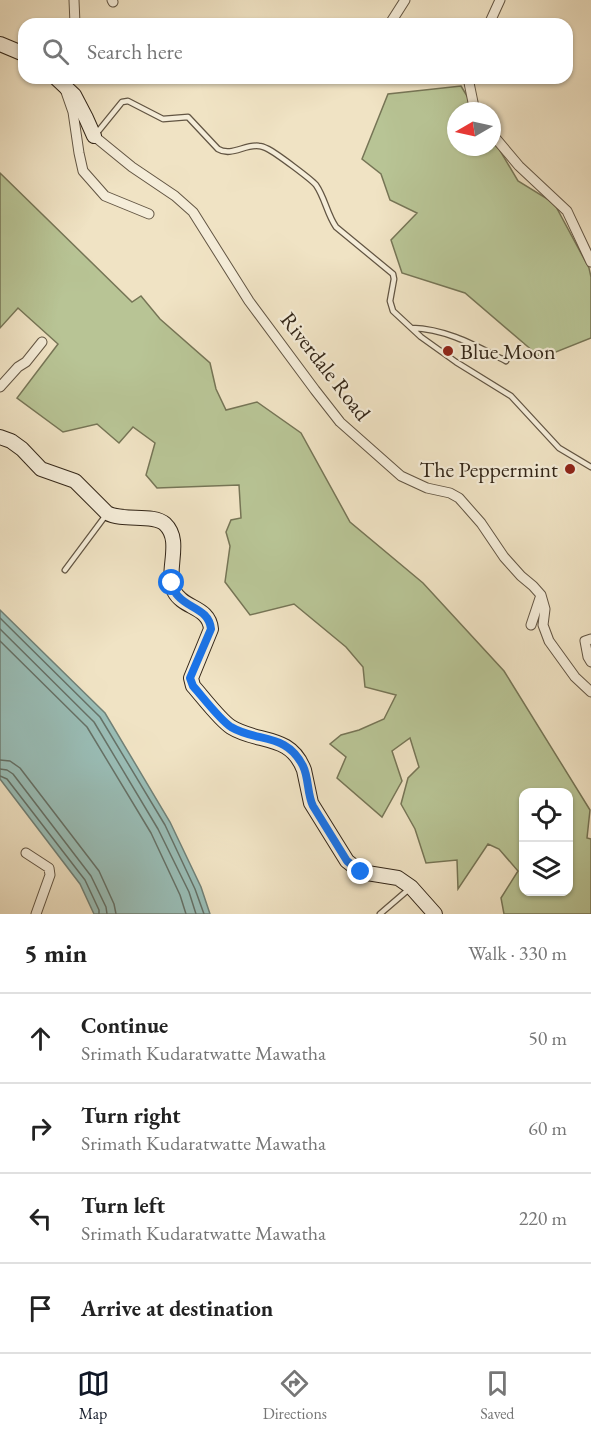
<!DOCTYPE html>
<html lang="en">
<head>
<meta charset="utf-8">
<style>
	body { margin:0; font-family:"EB Garamond",serif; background:#f2f2f2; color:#222 }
	.controls { position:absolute; right:18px; bottom:18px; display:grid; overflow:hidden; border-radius:12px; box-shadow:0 2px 4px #0004 }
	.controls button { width:54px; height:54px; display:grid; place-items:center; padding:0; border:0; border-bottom:2px solid #e0e0e0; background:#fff; color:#222; font:30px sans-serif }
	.compass { position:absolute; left:447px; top:102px; width:54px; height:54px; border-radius:50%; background:#fff; box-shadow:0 2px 4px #0004; rotate:261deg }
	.stop { position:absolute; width:18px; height:18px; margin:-14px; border:4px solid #1a73e8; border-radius:50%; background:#fff }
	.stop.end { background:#1a73e8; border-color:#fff; box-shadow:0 2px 6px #0008 }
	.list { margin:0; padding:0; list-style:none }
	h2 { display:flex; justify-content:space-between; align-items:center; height:78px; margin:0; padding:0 24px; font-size:26px }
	h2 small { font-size:20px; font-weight:400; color:#767676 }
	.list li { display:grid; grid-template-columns:39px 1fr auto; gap:18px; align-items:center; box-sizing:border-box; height:90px; padding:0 24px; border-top:2px solid #e0e0e0 }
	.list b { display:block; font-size:22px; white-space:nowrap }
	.list p { margin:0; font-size:20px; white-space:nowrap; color:#767676 }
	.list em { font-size:20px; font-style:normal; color:#767676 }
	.icon { flex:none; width:33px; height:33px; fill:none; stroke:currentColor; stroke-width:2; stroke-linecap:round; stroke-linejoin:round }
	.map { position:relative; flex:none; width:591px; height:914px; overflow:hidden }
	.search { position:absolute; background:#fff; box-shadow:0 2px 4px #0004; left:18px; right:18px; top:18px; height:66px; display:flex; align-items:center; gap:15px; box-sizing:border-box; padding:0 21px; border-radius:18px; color:#767676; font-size:22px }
	.sheet { height:438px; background:#fff }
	nav { display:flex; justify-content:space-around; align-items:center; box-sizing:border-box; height:84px; border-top:2px solid #e0e0e0; background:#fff; font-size:16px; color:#767676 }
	nav a { display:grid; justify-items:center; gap:3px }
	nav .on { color:#111827 }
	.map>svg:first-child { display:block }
	.green { fill:#b8c495; stroke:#767556; stroke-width:1.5; fill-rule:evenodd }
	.water { fill:#9abeb7; stroke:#718177; stroke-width:1.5 }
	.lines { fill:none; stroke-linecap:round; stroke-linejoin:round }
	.shore { stroke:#667268; stroke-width:1.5 }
	.lane-casing { stroke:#625543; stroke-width:7 }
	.street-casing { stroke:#625543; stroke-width:11 }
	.secondary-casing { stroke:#332618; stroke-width:16 }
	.lane { stroke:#f5edd9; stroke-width:4.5 }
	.street { stroke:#f5edd9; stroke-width:9 }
	.secondary { stroke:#f5edd9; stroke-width:14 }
	.route { stroke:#1a73e8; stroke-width:8 }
	.poi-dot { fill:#8f2418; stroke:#f5edd9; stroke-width:2 }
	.labels { text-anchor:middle; stroke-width:4.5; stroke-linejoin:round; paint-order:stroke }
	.poi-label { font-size:22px; fill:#332618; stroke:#f5edd9; text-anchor:start }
	.street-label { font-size:22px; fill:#332618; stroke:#f5edd9 }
</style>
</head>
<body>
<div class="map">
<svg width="591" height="914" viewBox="0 0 591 914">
	<rect width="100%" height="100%" fill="#f0e3c4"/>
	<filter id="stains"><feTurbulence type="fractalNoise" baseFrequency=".00333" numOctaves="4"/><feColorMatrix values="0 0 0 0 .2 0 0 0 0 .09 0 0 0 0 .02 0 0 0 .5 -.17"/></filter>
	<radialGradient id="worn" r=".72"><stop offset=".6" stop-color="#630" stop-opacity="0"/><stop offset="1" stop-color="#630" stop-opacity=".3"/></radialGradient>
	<path class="green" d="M 461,86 L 476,111 L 456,111 L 456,147 L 492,147 L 492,137 L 518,181 L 554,203 L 589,268 L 591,277 L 591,338 L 541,358 L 465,293 L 402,273 L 391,240 L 417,213 L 390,200 L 381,174 L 362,159 L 388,94 Z
		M 0,173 L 132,302 L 141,296 L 160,319 L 210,363 L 216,389 L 226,410 L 257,402 L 301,433 L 350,522 L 423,583 L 504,671 L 590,810 L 587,838 L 591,839 L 591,914 L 504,914 L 501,898 L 518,871 L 499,849 L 488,844 L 458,889 L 457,860 L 426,863 L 415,829 L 401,804 L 408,778 L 419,767 L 410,738 L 392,751 L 402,781 L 382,817 L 337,778 L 346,757 L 330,744 L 341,735 L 359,730 L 384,719 L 396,695 L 365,687 L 363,667 L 346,647 L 294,604 L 250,615 L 225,582 L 230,546 L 226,532 L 231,520 L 241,518 L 239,485 L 157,488 L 146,475 L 155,443 L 133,427 L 119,443 L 97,424 L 63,432 L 17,398 L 58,344 L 18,308 L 0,328 ZM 524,792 L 568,792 L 568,892 L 524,892 Z"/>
	<path class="water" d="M 0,610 L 105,713 L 170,822 L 201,887 L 210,914 L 94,914 L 80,884 L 0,779 Z"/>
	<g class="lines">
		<path class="shore" d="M 0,618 L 100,717 L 165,825 L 195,889 L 204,914
			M 0,629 L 94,722 L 158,829 L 189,892 L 196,914
			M 0,641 L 87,727 L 151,833 L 180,895 L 186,914
			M 0,760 L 10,761 L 20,768 L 99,871 L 114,904 L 116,914
			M 0,769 L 7,770 L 13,774 L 91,876 L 106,907 L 107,914
			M 0,776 L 7,779 L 85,880 L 99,910 L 99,914"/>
		<defs>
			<path id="lane" d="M 96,134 L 122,102 L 128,101 L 163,119 L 188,117 L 218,149 C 231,157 245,144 259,146 C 261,146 266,148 268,149 C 276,153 311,179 316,185 C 325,198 327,214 336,227 L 393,274 L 394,279 L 390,301 L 393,311 L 421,337 L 456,362 L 511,396 L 559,448 L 591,467
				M 412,328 C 447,329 476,346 506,361
				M 65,570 L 106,515
				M 380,914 L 409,889"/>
			<path id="street" d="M 74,0 L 75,24
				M 112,0 L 113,2
				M 391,22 L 405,0
				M 489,24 L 500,0
				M 468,78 L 474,107 L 476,111
				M 65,89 L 73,112 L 79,153 L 83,171 L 105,196 L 149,214
				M 492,134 L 519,166 L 567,211 L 591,262
				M 94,136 L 132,167 L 175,196 L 193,212 L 249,301 L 315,390 L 340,422 L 401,476 L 427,488 L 450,493 L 459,498 L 481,523 L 504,557 L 521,576 L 533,586 L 541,595 L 545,609 L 543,625 L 549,641 L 575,677 L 591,692
				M 0,387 L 18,367 L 26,362 L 42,342
				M 531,625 L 541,595
				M 591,639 L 585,641 L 588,657 L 591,662
				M 26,853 L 49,868 L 50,875 L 36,914"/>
			<path id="secondary" d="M 0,44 L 24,54
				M 56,78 L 74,95 L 86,118 L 94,136
				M 0,437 L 11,441 L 22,449 L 41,469 L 75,481 L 107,513 C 123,522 153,513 165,524 C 183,541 165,571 174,591 C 183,609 209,606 211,629 L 191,678 L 193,686 C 202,696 220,720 231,727 C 258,744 290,733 304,770 L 311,803 L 347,861 L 361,872 L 398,878 L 411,887 L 435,914"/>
		</defs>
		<use href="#lane" class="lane-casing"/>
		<use href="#street" class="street-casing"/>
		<use href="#secondary" class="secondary-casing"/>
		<use href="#lane" class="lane"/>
		<use href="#street" class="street"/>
		<use href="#secondary" class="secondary"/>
	</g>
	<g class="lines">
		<path class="route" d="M 172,583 C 173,588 174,592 178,596 C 189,609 209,609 211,629 L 190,678 L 193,686 C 202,696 220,720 231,727 C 258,743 286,732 303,766 C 309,778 307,794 313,806 L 347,861 L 361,872"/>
	</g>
	<g class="poi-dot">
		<circle cx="448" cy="351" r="6"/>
		<circle cx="570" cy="469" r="6"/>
	</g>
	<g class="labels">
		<g class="poi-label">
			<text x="460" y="359">Blue Moon</text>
			<text x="558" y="477" text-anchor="end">The Peppermint</text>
		</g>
		<g class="street-label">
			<text transform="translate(326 366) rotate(52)" y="8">Riverdale Road</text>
		</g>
	</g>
	<rect width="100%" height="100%" filter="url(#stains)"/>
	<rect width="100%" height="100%" fill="url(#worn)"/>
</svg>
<div class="controls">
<button><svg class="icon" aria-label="locate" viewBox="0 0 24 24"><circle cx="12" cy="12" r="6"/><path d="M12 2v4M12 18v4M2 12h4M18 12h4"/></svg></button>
<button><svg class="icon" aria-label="layers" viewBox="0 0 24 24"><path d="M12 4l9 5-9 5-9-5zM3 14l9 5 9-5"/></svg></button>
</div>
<svg class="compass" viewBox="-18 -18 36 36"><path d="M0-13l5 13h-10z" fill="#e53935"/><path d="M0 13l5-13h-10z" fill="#767676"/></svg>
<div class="stop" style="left:172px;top:583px"></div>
<div class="stop end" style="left:361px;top:872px"></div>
<div class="search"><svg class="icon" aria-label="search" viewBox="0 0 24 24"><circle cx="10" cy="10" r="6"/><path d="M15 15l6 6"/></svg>Search here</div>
</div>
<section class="sheet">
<h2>5 min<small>Walk · 330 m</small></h2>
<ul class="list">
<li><svg class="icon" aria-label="ahead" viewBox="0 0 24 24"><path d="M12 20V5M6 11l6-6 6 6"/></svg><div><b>Continue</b><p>Srimath Kudaratwatte Mawatha</p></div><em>50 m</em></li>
<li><svg class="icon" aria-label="right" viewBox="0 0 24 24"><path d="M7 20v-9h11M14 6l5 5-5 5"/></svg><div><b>Turn right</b><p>Srimath Kudaratwatte Mawatha</p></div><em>60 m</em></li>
<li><svg class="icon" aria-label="left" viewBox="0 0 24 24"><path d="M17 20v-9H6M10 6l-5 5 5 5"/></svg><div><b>Turn left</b><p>Srimath Kudaratwatte Mawatha</p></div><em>220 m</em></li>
<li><svg class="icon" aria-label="arrive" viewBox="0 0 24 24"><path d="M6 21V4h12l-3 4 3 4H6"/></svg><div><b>Arrive at destination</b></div></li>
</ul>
</section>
<nav>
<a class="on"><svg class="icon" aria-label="map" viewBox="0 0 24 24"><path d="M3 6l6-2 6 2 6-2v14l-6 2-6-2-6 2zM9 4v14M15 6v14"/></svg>Map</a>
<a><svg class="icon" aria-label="directions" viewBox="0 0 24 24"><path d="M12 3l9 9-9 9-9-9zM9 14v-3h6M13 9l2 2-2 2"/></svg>Directions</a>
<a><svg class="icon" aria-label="saved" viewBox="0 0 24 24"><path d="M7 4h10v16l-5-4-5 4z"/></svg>Saved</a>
</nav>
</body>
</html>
